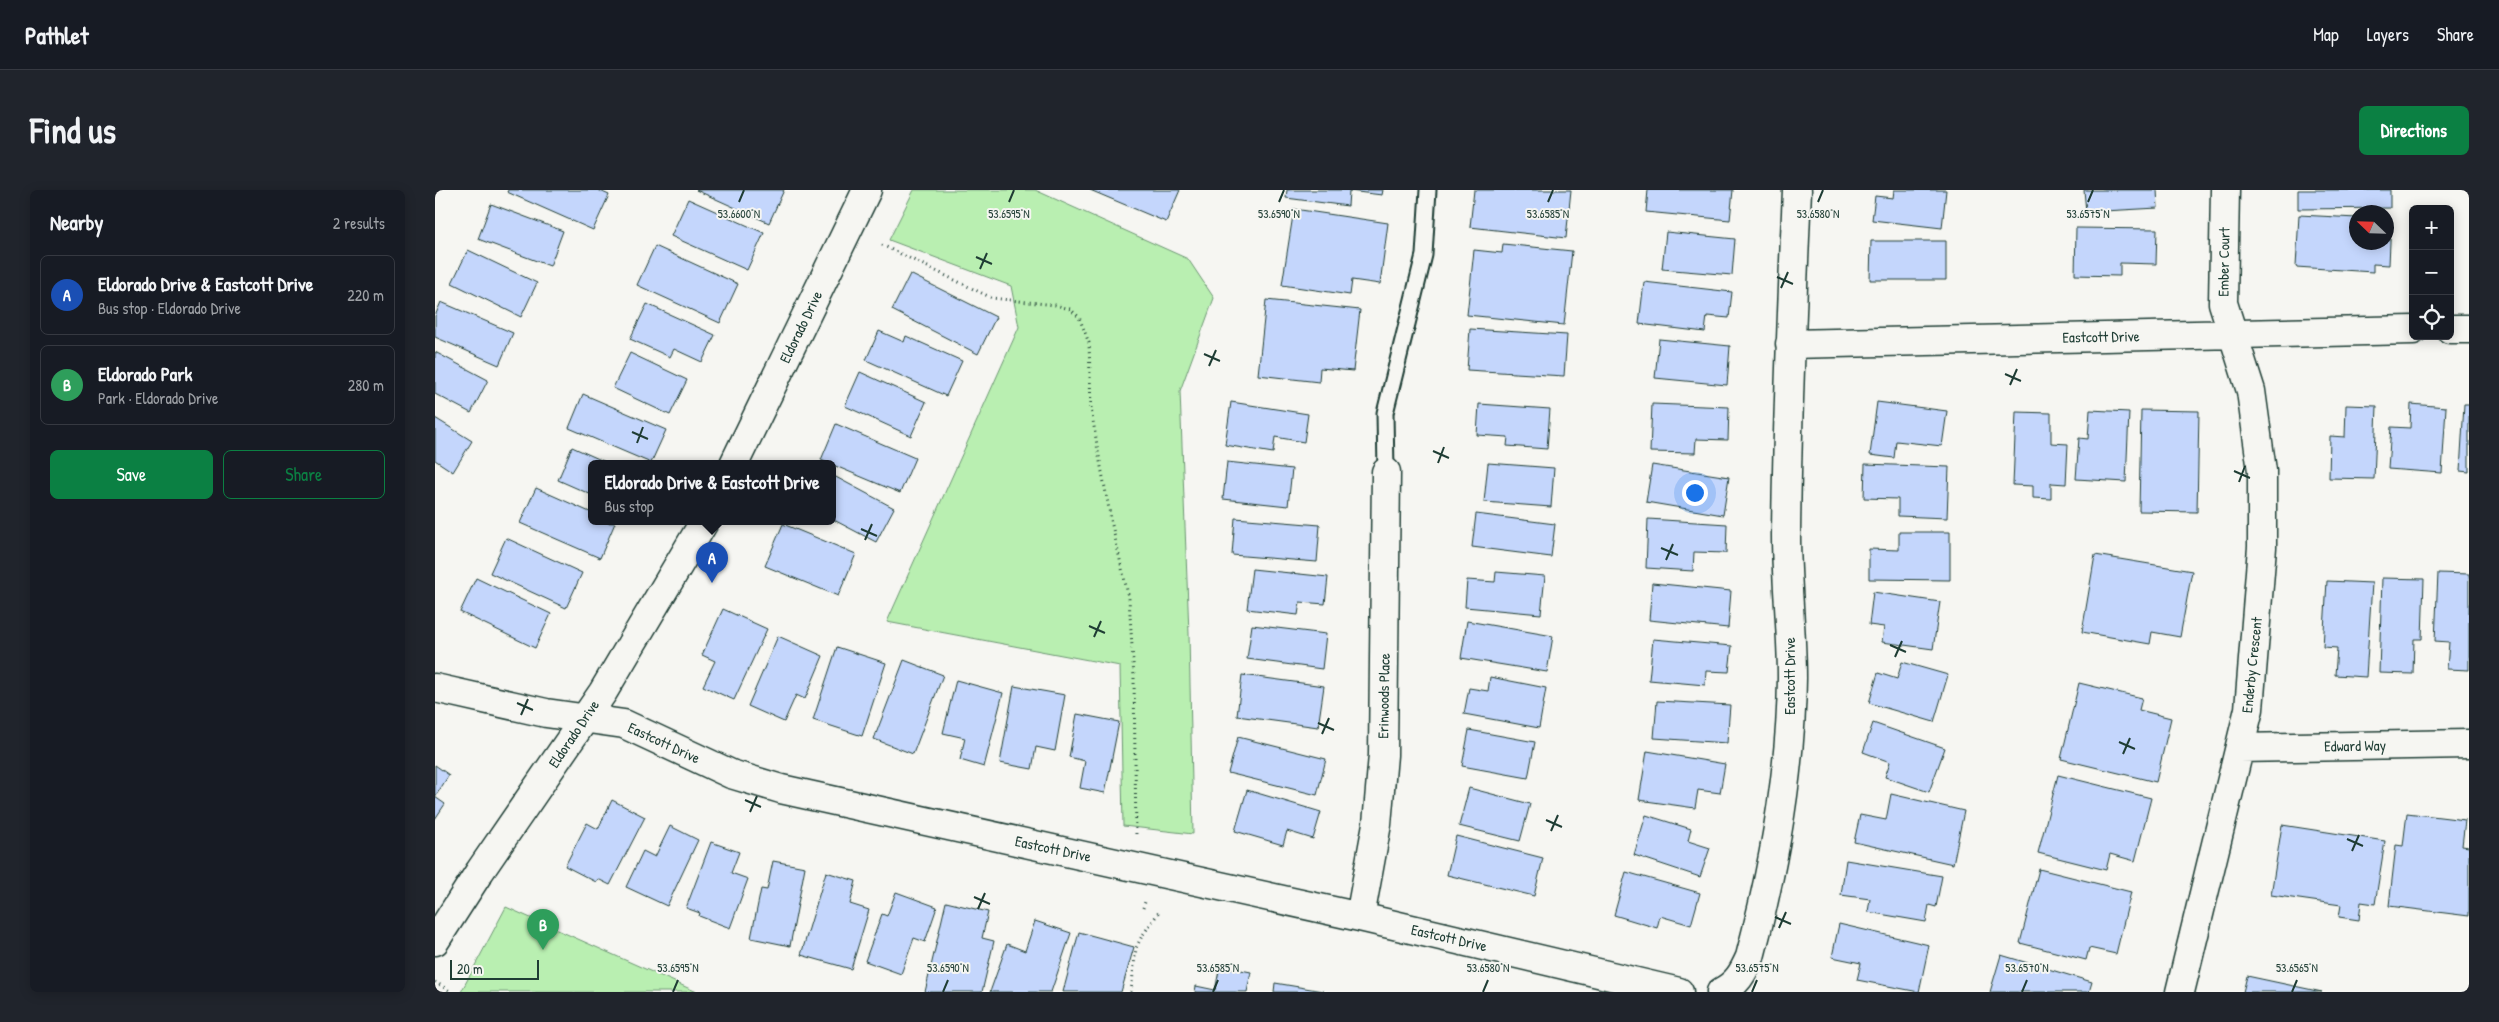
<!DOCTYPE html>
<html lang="en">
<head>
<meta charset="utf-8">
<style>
	body { margin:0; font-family:"Patrick Hand",sans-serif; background:#20242c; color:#f1f3f6 }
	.controls { position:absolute; right:15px; top:15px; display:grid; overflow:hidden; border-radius:8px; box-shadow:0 2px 12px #0003 }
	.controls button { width:45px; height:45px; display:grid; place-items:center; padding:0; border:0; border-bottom:1px solid #363941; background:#171b24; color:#f1f3f6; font:25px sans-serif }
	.compass { position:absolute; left:1914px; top:15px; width:45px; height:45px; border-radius:50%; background:#171b24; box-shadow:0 2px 12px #0003; rotate:293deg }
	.scale { position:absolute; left:15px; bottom:12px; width:89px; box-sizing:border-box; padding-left:5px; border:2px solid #1f3d34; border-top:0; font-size:14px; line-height:18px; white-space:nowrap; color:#1f3d34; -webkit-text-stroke:4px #f6f6f2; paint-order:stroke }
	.you { position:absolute; left:1259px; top:302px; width:18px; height:18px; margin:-12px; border:4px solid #fff; border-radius:50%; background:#1a73e8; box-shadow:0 0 0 8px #1a73e833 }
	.badge { display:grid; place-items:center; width:32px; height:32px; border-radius:50%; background:#0b8043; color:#fff; font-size:16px; font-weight:700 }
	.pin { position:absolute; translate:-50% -41px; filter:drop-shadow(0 1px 2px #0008) }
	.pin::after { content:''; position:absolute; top:26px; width:18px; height:15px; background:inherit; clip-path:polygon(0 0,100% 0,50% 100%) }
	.popup { position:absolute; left:153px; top:270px; width:248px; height:65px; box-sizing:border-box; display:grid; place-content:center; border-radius:8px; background:#171b24; filter:drop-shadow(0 1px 4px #0005); font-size:16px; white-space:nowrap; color:#9ea1a6 }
	.popup b { font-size:19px; color:#f1f3f6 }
	.popup::after { content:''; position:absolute; left:50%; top:100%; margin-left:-10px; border:10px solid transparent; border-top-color:#171b24 }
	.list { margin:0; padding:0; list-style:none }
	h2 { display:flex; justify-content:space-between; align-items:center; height:65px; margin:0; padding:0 20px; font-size:21px }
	h2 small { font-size:16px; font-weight:400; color:#9ea1a6 }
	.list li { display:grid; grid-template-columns:32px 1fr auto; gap:15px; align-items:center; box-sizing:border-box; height:80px; margin:0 10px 10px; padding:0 10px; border:1px solid #363941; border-radius:8px }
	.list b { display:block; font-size:19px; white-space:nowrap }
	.list p { margin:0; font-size:16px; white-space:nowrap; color:#9ea1a6 }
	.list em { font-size:16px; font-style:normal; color:#9ea1a6 }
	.actions { display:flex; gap:10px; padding:15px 20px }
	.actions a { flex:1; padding:11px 0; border:1px solid #0b8043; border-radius:8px; text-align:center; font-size:18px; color:#0b8043 }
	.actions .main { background:#0b8043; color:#fff }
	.icon { flex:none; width:28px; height:28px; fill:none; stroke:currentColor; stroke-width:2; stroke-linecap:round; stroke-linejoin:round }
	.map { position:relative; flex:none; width:2034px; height:802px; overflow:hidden; border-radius:8px }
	header { display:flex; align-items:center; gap:30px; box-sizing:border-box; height:70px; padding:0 25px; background:#171b24; border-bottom:1px solid #363941 }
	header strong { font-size:24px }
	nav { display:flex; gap:28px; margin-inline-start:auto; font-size:18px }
	.intro { display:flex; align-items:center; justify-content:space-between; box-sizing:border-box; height:120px; padding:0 30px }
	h1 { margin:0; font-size:35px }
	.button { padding:12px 22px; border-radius:8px; background:#0b8043; color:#fff; font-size:18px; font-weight:700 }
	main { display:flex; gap:30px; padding:0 30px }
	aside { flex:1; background:#171b24; border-radius:8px; box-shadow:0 2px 12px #0003 }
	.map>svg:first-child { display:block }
	.green { fill:#b9efb1; stroke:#6c9672 }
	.building { fill:#c4d6fc; stroke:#1f3d34 }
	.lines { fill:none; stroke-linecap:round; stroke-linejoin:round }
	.service-casing { stroke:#1f3d34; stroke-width:19 }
	.minor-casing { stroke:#1f3d34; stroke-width:31 }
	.tertiary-casing { stroke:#1f3d34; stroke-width:31 }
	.path { stroke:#1f3d34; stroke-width:3; stroke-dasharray:1 4; stroke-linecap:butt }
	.service { stroke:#f6f6f2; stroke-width:15 }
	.minor { stroke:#f6f6f2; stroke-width:28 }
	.tertiary { stroke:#f6f6f2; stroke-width:28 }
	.ticks { fill:none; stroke:#1f3d34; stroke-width:2 }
	.labels { text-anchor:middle; stroke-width:4; stroke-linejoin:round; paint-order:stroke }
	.street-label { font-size:15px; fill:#1f3d34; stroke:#f6f6f2 }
	.ticks-label { font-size:12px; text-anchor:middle; fill:#1f3d34; stroke:#f6f6f2; stroke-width:4; stroke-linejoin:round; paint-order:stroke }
</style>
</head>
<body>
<header>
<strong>Pathlet</strong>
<nav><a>Map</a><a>Layers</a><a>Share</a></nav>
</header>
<div class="intro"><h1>Find us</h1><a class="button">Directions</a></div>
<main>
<aside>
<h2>Nearby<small>2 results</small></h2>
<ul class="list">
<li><span class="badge" style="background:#1a4fb4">A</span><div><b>Eldorado Drive &amp; Eastcott Drive</b><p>Bus stop · Eldorado Drive</p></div><em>220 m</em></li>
<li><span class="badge" style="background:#2e9e5b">B</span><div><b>Eldorado Park</b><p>Park · Eldorado Drive</p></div><em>280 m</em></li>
</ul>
<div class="actions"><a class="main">Save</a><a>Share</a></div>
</aside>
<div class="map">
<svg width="2034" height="802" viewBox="0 0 2034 802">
	<rect width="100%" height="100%" fill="#f6f6f2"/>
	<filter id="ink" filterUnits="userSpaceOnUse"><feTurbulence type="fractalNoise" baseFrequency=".02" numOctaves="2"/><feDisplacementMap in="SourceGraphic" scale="10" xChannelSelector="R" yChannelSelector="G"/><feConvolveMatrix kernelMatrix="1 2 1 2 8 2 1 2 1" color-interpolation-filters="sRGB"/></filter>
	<g filter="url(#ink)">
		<path class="green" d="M 479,0 L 600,0 L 753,69 L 779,108 L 745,201 L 754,444 L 758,644 L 688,636 L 685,476 L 452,432 L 584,137 L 576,96 L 454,50 Z
			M 71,717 L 262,802 L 26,802 Z"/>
		<path class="building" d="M 73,0 L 163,0 L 174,5 L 158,40 L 72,2 Z
			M 261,0 L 349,0 L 334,33 Z
			M 655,0 L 745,0 L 731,32 Z
			M 852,0 L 948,0 L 947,5 L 914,1 L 913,16 L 851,8 Z
			M 1039,0 L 1136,0 L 1131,48 L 1035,37 Z
			M 1213,0 L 1298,0 L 1295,30 L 1211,22 Z
			M 1459,0 L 1511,0 L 1507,38 L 1437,30 L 1440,6 L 1458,8 Z
			M 1649,0 L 1722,0 L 1723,18 L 1651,22 Z
			M 1863,0 L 1955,0 L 1955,18 L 1863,19 Z
			M 253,9 L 329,43 L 312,80 L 236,46 Z
			M 56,14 L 128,41 L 115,76 L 43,49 Z
			M 859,19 L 953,33 L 945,94 L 917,90 L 915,105 L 847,95 Z
			M 1864,25 L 1922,28 L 1922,52 L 1952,52 L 1952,29 L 1956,30 L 1954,75 L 1938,74 L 1938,82 L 1861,77 Z
			M 1641,38 L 1722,39 L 1721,74 L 1685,73 L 1685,86 L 1640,85 Z
			M 1231,42 L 1300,49 L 1297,85 L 1227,79 Z
			M 1436,51 L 1511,51 L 1511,90 L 1435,90 Z
			M 1068,54 L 1137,61 L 1129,135 L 1032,125 L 1039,60 L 1067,63 Z
			M 220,56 L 303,94 L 285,133 L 202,95 Z
			M 33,60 L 102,93 L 86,127 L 17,93 Z
			M 475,84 L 561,127 L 543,164 L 457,120 Z
			M 1209,92 L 1297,102 L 1294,128 L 1272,126 L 1270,142 L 1204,134 Z
			M 831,110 L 925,120 L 918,181 L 885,178 L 884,192 L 823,185 Z
			M 6,112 L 78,143 L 64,175 L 0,147 L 0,126 Z
			M 212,114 L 280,145 L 267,172 L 239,159 L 235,167 L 195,149 Z
			M 1035,139 L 1132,145 L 1129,186 L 1032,180 Z
			M 444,141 L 469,152 L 471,146 L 527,171 L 511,206 L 431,170 Z
			M 1224,149 L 1295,156 L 1292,195 L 1220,188 Z
			M 0,162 L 53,190 L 36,223 L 0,204 Z
			M 195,163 L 252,190 L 235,225 L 178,198 Z
			M 425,182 L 491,212 L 476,246 L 410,216 Z
			M 148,204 L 231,240 L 216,273 L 134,238 Z
			M 796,212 L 873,224 L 869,252 L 840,247 L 838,263 L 790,255 Z
			M 1442,212 L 1512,221 L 1507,256 L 1461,251 L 1459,268 L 1435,265 Z
			M 1044,214 L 1115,219 L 1112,259 L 1072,256 L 1073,247 L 1042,245 Z
			M 1217,214 L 1294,217 L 1293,250 L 1261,249 L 1260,263 L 1215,262 Z
			M 1976,214 L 2011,217 L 2007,283 L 1953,279 L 1956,237 L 1975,238 Z
			M 2029,214 L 2034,214 L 2034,282 L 2025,281 Z
			M 1911,215 L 1942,216 L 1939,289 L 1894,288 L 1895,246 L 1910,247 Z
			M 1655,220 L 1694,222 L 1691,292 L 1641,289 L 1644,248 L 1653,249 Z
			M 1706,220 L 1764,221 L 1762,322 L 1704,321 Z
			M 1581,222 L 1616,223 L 1616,253 L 1633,254 L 1631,294 L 1616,293 L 1616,309 L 1598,308 L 1598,296 L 1578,295 Z
			M 0,228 L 37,251 L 18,282 L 0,270 Z
			M 401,234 L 480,268 L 465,303 L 386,270 Z
			M 137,257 L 175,274 L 157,274 L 157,305 L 123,290 Z
			M 792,272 L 857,279 L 853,316 L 788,309 Z
			M 1053,273 L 1119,278 L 1116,317 L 1049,312 Z
			M 1430,274 L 1514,277 L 1512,328 L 1463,326 L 1463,309 L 1429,308 Z
			M 1217,275 L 1294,287 L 1288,325 L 1211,312 Z
			M 397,285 L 459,318 L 441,352 L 397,329 Z
			M 101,298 L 157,323 L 157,332 L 180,333 L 165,368 L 85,333 Z
			M 1041,324 L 1120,334 L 1116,367 L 1037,357 Z
			M 800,328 L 885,335 L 882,372 L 797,365 Z
			M 1213,329 L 1292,334 L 1291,363 L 1259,362 L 1258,381 L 1211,378 Z
			M 348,334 L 421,364 L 403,406 L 330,376 Z
			M 1464,342 L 1515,342 L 1515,390 L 1434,389 L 1434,359 L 1464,360 Z
			M 71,348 L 147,383 L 131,418 L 55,383 Z
			M 1660,365 L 1757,381 L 1745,447 L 1717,442 L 1715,454 L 1647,442 Z
			M 817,379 L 893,387 L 890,414 L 865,412 L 863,425 L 812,419 Z
			M 1061,382 L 1110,386 L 1106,424 L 1030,417 L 1032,390 L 1060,392 Z
			M 2003,383 L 2034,384 L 2034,480 L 2012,479 L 2014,452 L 2000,451 Z
			M 41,388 L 116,424 L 100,458 L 25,422 Z
			M 1947,388 L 1989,389 L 1987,449 L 1979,449 L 1978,484 L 1944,483 Z
			M 1892,391 L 1937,393 L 1931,487 L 1900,485 L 1902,458 L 1888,457 Z
			M 1217,393 L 1296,401 L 1293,438 L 1214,430 Z
			M 1438,402 L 1505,412 L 1498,459 L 1447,452 L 1449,437 L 1434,435 Z
			M 288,419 L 332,439 L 299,510 L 268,496 L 280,471 L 267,465 Z
			M 1032,431 L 1118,446 L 1112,482 L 1026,468 Z
			M 817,435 L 891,444 L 887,479 L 812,469 Z
			M 343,446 L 388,466 L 370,509 L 361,505 L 349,532 L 313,516 Z
			M 1218,449 L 1297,456 L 1294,482 L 1271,481 L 1270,495 L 1214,490 Z
			M 402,457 L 451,473 L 427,546 L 378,530 Z
			M 469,470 L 508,485 L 478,564 L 439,549 Z
			M 1467,472 L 1513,485 L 1499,532 L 1434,513 L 1443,483 L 1462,489 Z
			M 807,485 L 889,496 L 883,537 L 802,526 Z
			M 1055,487 L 1111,498 L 1104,538 L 1029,524 L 1034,498 L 1053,501 Z
			M 521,490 L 568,503 L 549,577 L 525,570 L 530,548 L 508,543 Z
			M 1644,493 L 1707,508 L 1704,520 L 1736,528 L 1721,592 L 1626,569 Z
			M 579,496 L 630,505 L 620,561 L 601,557 L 597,579 L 565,573 Z
			M 1222,511 L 1295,515 L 1292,553 L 1219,548 Z
			M 642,524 L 684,532 L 670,603 L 645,598 L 650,571 L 634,567 Z
			M 1438,533 L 1510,558 L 1494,602 L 1450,587 L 1455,572 L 1428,562 Z
			M 1034,540 L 1100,552 L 1093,588 L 1027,576 Z
			M 803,547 L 891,569 L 882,605 L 793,583 Z
			M 1212,561 L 1290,574 L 1285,603 L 1263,600 L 1260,618 L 1204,610 Z
			M 0,575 L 14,585 L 0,607 Z
			M 1623,585 L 1716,608 L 1700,671 L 1675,664 L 1671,680 L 1603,663 Z
			M 1034,598 L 1095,614 L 1085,651 L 1024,636 Z
			M 812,600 L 886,622 L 878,649 L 852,641 L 848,655 L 800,641 Z
			M 1456,604 L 1529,621 L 1518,674 L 1419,652 L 1425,625 L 1451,630 Z
			M 0,607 L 10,614 L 0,629 Z
			M 177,610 L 210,627 L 175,695 L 163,689 L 161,692 L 130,676 L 152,633 L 163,639 Z
			M 1972,623 L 2030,630 L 2027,656 L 2034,657 L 2034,726 L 1954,716 L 1961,655 L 1968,656 Z
			M 1211,625 L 1256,639 L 1253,651 L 1275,658 L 1265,687 L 1199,665 Z
			M 1847,635 L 1950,651 L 1940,714 L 1926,712 L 1924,730 L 1904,727 L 1906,715 L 1836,705 Z
			M 235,636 L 263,650 L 232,716 L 191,697 L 208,661 L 220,667 Z
			M 1021,646 L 1108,668 L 1099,706 L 1012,685 Z
			M 276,652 L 304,662 L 296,683 L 313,689 L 295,738 L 264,726 L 265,723 L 251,718 Z
			M 1411,670 L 1507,686 L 1501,717 L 1494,715 L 1491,732 L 1433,722 L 1435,709 L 1406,705 Z
			M 338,671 L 370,677 L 355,756 L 316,748 L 326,699 L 332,700 Z
			M 1604,679 L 1696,702 L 1681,764 L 1654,758 L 1651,770 L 1585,753 Z
			M 391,682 L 421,691 L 415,714 L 434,720 L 416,779 L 366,765 Z
			M 1191,682 L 1265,703 L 1256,735 L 1225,726 L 1222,738 L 1179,725 Z
			M 461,702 L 502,717 L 490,752 L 479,748 L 466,784 L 430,771 L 447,724 L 452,726 Z
			M 511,712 L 553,722 L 547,748 L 559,751 L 547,802 L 490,802 Z
			M 600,731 L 636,743 L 616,802 L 555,802 L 572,754 L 590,761 Z
			M 1404,734 L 1494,755 L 1484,802 L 1422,790 L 1426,773 L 1397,767 Z
			M 644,742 L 699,757 L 686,802 L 628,802 Z
			M 1566,765 L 1657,792 L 1654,802 L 1555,802 Z
			M 785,776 L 816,782 L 812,802 L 760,802 L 761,796 L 780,800 Z
			M 1812,786 L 1887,802 L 1808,802 Z
			M 840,793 L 888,801 L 888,802 L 839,802 Z"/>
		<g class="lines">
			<defs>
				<path id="service" d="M 951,282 L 950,223 L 989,65 L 993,0"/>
				<path id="minor" d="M 2015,139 L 2034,139
					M 1355,154 L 1978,140
					M 0,498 L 111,523 L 189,534 L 296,584 L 346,599 L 925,727 L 1244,802
					M 1805,558 L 2034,554
					M 925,727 L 942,634 L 948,565 L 951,282
					M 1286,802 C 1302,794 1308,783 1315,767 C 1339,676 1356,582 1357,488 C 1357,440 1351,392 1351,345 C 1352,230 1357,115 1362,0
					M 1745,802 L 1814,519 L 1827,357 L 1827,281 L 1816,201 L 1788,113 L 1790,0"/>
				<path id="tertiary" d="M 299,274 L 432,0
					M 0,751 L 45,681 L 168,502 L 269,332"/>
			</defs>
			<use href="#service" class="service-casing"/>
			<use href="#minor" class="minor-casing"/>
			<use href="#tertiary" class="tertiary-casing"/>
			<path class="path" d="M 447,55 L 557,108 L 620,115 L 635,119 L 644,127 L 654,153 L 656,218 L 663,261 L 677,335 L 694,409 L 699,488 L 701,647
				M 708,718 L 711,709
				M 0,792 L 15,801
				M 696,802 L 701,758 L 707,746 L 724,722"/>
			<use href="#service" class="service"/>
			<use href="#minor" class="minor"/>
			<use href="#tertiary" class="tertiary"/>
		</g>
	</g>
	<path class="ticks" d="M 304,12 L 309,0M 574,12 L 579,0M 844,12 L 849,0M 1113,12 L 1118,0M 1383,12 L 1388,0M 1653,12 L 1658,0M 541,67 L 557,74M 545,79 L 552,63M 1342,87 L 1358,94M 1346,98 L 1353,82M 769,164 L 785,171M 774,176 L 781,160M 1570,184 L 1586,191M 1575,195 L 1582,179M 197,242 L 213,249M 202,253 L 208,237M 998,261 L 1014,268M 1003,273 L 1009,257M 1799,281 L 1815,288M 1804,292 L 1810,276M 426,339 L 442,346M 430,350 L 437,334M 1226,358 L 1243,365M 1231,370 L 1238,354M 654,436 L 670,443M 659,447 L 666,431M 1455,455 L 1471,462M 1460,467 L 1467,451M 82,513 L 98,520M 86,525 L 93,509M 883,533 L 899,540M 887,544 L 894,528M 1684,552 L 1700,559M 1688,564 L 1695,548M 310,610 L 326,617M 315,622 L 322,606M 1111,630 L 1127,637M 1116,641 L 1123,625M 1912,649 L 1928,656M 1917,661 L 1924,645M 539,707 L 555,714M 543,719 L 550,703M 1340,727 L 1356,734M 1344,738 L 1351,722M 238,802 L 243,790M 508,802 L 513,790M 778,802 L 783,790M 1048,802 L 1053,790M 1317,802 L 1322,790M 1587,802 L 1592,790M 1857,802 L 1862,790"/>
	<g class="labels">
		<g class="street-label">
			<text transform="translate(1789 72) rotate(-89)" y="5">Ember Court</text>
			<text transform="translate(366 137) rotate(-64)" y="5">Eldorado Drive</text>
			<text transform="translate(1666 147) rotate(-1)" y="5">Eastcott Drive</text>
			<text transform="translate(1817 475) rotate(-84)" y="5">Enderby Crescent</text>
			<text transform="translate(1355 486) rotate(-90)" y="5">Eastcott Drive</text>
			<text transform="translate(949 506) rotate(-89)" y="5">Erinwoods Place</text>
			<text transform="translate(139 544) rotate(-56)" y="5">Eldorado Drive</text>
			<text transform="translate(229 553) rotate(25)" y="5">Eastcott Drive</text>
			<text transform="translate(1920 556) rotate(-1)" y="5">Edward Way</text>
			<text transform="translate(618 659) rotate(12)" y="5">Eastcott Drive</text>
			<text transform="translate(1014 748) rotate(13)" y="5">Eastcott Drive</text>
		</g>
	</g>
	<g class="ticks-label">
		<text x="574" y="28">53.6595°N</text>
		<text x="844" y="28">53.6590°N</text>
		<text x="1113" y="28">53.6585°N</text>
		<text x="1383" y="28">53.6580°N</text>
		<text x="1653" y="28">53.6575°N</text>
		<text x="304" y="28">53.6600°N</text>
		<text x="243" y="782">53.6595°N</text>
		<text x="513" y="782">53.6590°N</text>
		<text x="783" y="782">53.6585°N</text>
		<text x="1053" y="782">53.6580°N</text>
		<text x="1322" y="782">53.6575°N</text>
		<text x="1592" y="782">53.6570°N</text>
		<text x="1862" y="782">53.6565°N</text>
	</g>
</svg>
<div class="controls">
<button>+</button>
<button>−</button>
<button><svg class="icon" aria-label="locate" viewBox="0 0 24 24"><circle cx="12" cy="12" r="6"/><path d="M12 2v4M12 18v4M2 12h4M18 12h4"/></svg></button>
</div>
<svg class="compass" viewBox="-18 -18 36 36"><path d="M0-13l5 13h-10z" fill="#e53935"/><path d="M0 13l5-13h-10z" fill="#9ea1a6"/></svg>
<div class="scale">20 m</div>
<div class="you"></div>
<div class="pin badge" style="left:277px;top:393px;background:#1a4fb4">A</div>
<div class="popup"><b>Eldorado Drive &amp; Eastcott Drive</b>Bus stop</div>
<div class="pin badge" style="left:108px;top:760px;background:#2e9e5b">B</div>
</div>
</main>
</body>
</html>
